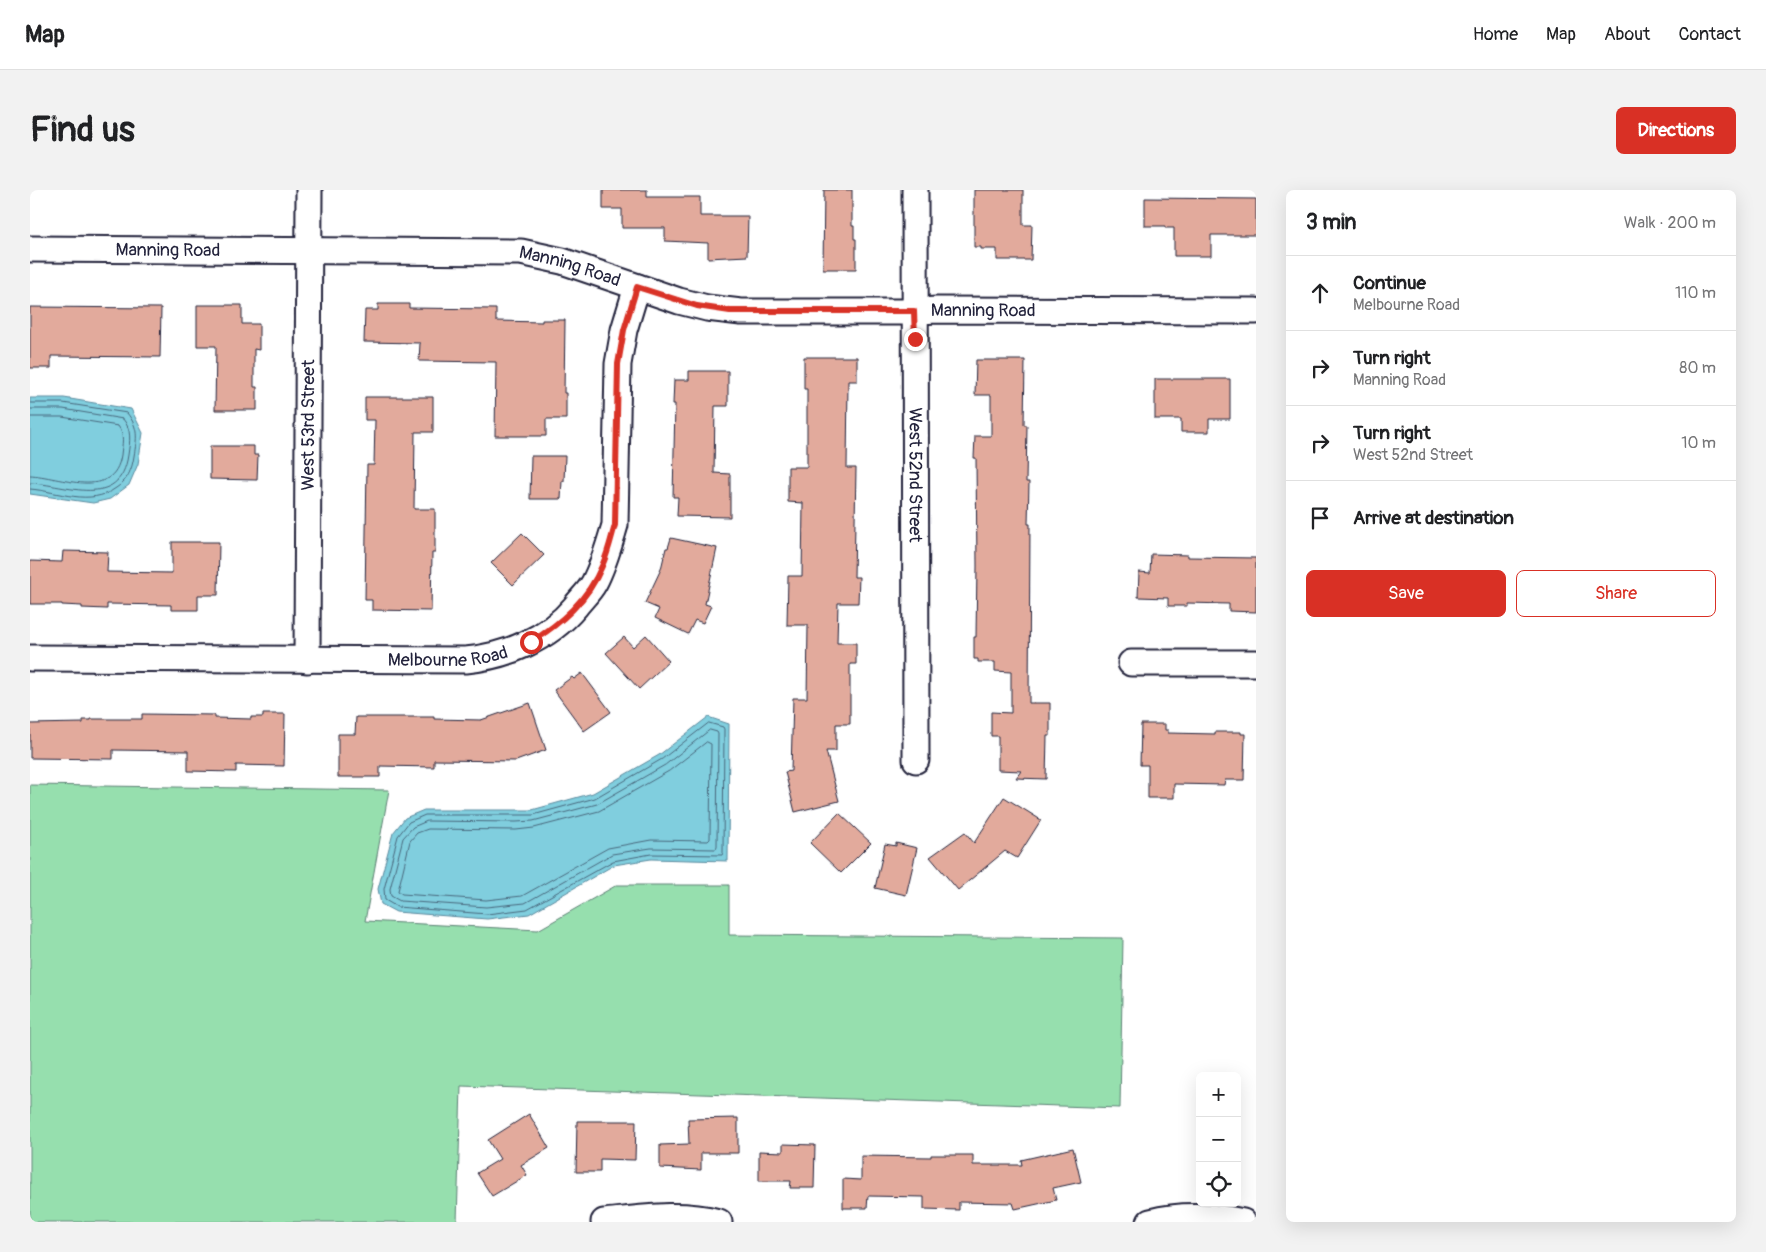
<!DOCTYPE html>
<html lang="en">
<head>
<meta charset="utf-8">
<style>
	body { margin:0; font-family:Pangolin,sans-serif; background:#f2f2f2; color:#202124 }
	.controls { position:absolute; right:15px; bottom:15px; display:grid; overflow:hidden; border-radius:8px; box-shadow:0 5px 20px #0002 }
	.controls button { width:45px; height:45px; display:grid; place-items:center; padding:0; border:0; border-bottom:1px solid #e0e0e0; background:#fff; color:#202124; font:25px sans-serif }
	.stop { position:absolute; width:15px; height:15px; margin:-11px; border:4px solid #d93025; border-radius:50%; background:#fff }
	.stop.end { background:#d93025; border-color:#fff; box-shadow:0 1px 5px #0008 }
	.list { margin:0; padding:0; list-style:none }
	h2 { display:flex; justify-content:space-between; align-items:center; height:65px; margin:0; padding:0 20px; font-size:21px }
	h2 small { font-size:16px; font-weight:400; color:#757577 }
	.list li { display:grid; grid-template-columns:32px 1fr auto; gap:15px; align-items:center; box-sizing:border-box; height:75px; padding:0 20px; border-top:1px solid #e0e0e0 }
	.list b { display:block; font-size:19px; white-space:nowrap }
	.list p { margin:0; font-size:16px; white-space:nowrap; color:#757577 }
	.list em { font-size:16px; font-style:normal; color:#757577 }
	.actions { display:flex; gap:10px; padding:15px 20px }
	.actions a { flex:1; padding:11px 0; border:1px solid #d93025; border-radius:8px; text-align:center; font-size:18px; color:#d93025 }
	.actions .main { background:#d93025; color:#fff }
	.icon { flex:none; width:28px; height:28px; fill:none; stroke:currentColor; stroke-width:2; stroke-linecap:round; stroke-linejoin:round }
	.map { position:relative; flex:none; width:1226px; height:1032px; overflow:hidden; border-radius:8px }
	header { display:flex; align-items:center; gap:30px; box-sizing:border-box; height:70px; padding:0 25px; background:#fff; border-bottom:1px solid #e0e0e0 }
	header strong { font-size:24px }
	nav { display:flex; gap:28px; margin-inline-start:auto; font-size:18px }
	.intro { display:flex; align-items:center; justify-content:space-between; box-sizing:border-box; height:120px; padding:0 30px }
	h1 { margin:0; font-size:35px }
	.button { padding:12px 22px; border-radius:8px; background:#d93025; color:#fff; font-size:18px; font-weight:700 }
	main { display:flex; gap:30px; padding:0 30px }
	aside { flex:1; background:#fff; border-radius:8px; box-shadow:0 5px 20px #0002 }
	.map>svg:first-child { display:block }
	.green { fill:#96dfae; stroke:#5c8074 }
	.water { fill:#80cede; stroke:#5a899d }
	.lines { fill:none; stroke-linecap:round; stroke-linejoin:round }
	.shore { stroke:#48677c; stroke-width:1 }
	.building { fill:#e2aa9c; stroke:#22223b }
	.minor-casing { stroke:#22223b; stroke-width:29 }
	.minor { stroke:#fff; stroke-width:25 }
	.route { stroke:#d93025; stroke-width:6 }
	.labels { text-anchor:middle; stroke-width:4; stroke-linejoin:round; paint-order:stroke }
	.street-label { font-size:18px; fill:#22223b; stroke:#fff }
</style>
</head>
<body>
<header>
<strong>Map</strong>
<nav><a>Home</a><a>Map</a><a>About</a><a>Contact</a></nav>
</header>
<div class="intro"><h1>Find us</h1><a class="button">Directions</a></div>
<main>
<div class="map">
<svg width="1226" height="1032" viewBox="0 0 1226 1032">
	<rect width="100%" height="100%" fill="#fff"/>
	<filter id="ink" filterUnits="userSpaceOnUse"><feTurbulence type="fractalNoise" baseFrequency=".02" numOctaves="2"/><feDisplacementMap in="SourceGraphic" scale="10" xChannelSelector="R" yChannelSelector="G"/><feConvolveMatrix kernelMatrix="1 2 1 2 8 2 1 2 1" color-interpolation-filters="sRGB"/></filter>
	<g filter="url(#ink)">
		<path class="green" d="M 0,595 L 359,600 L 335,731 L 508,740 L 587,695 L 699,695 L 699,745 L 1093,748 L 1090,918 L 431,896 L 427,1032 L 0,1032 Z"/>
		<path class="water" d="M 0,208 L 34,208 L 101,219 L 113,243 L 108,274 L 99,295 L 80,309 L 63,313 L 0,304 Z
			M 678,527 L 699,534 L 698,671 L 621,669 L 584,675 L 499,724 L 457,729 L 366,722 L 351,714 L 348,699 L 363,643 L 375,628 L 394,620 L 502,620 L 563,603 L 629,565 Z"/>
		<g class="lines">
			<path class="shore" d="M 0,213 L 33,213 L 97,223 C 109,238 107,248 104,266 C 102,280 97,291 86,298 C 60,317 28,301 0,299
				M 0,219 L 33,219 L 93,229 C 102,240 100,251 98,265 C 90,321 36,294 0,293
				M 0,227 L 32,227 L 88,236 C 95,245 92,254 91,265 C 84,312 29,286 0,285
				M 679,533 L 693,537 L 694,539 L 693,663 L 692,665 L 621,664 L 583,671 L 497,719 L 457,724 L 367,717 L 355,710 L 354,699 L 368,646 L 379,632 L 395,625 L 503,625 L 565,608 L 632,569 Z
				M 680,540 L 687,542 L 688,544 L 687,657 L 686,659 L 621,658 L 582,664 L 495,713 L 456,717 L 370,711 L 361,706 L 360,699 L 373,648 L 383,637 L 397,631 L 486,632 L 503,631 L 567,614 L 635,575 Z
				M 677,552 L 681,554 L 680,649 L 678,651 L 621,650 L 578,658 L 492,706 L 456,710 L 372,704 L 368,701 L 380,651 L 387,643 L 398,639 L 486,640 L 504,638 L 569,621 L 639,581 Z"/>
		</g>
		<path class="building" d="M 573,0 L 617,0 L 617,7 L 670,7 L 670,26 L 718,26 L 717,66 L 678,68 L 678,53 L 635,51 L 635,38 L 592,38 L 592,19 L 573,19 Z
			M 794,0 L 822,0 L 822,36 L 824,36 L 824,49 L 826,49 L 826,79 L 793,79 Z
			M 944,0 L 993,0 L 993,35 L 1002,35 L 1001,70 L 967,70 L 967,59 L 951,59 L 951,57 L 944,57 Z
			M 1115,8 L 1226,9 L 1226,45 L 1181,45 L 1181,66 L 1144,66 L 1144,38 L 1135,38 L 1135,36 L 1115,36 Z
			M 348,114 L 379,114 L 379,118 L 466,119 L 466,131 L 512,132 L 512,130 L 535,130 L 534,203 L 536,203 L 536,229 L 516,229 L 516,246 L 465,246 L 466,172 L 389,171 L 390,153 L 334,152 L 335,120 L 348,120 Z
			M 167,115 L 212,115 L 212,134 L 229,134 L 229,160 L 224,159 L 224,197 L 227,197 L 227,220 L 185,220 L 186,156 L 167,156 Z
			M 0,117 L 131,118 L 130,167 L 21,166 L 21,178 L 0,178 Z
			M 774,167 L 827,167 L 827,191 L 818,191 L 817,278 L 826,278 L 824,387 L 829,387 L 828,413 L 808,413 L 807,453 L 826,453 L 826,474 L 820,474 L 820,534 L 806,534 L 806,561 L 796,561 L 809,611 L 765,622 L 755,582 L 761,581 L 763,508 L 777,508 L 778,435 L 757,435 L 758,386 L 772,386 L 773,313 L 758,312 L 758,277 L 777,277 L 777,199 L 774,199 Z
			M 946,170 L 995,170 L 994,235 L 997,235 L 996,292 L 999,292 L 998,334 L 1000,334 L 999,513 L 1020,513 L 1020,546 L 1017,546 L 1016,589 L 986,588 L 991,581 L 968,580 L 968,546 L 961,546 L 961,522 L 981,523 L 981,482 L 965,481 L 965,472 L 948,472 L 948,469 L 944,469 L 944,447 L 946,447 L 947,376 L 946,268 L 944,268 L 945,246 L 961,246 L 961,205 L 945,205 Z
			M 659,181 L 698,181 L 698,216 L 685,216 L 684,283 L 700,284 L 700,327 L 647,326 L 648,307 L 643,307 L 645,214 L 643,214 L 644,190 L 659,190 Z
			M 1125,189 L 1200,189 L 1200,229 L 1179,229 L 1179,242 L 1151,242 L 1151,229 L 1125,229 Z
			M 335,207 L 403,207 L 403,242 L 385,242 L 384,319 L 405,319 L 405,363 L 402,363 L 401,421 L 342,420 L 342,410 L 335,410 L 337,275 L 344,275 L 345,230 L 335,230 Z
			M 180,256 L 224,256 L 224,265 L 228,265 L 227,290 L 180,289 Z
			M 501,266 L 535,266 L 534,291 L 532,291 L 531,309 L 500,309 Z
			M 492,343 L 514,365 L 483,395 L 461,373 Z
			M 641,348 L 687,358 L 675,414 L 681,416 L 673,433 L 665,430 L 658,444 L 625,428 L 629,419 L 615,413 L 631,379 L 636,358 L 638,358 Z
			M 142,352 L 189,352 L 188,405 L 168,405 L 168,420 L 141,420 L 141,415 L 77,414 L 77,419 L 52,418 L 52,416 L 32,415 L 32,414 L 0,414 L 0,371 L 32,372 L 33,361 L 78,362 L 77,382 L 142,383 Z
			M 1121,364 L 1158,365 L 1158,367 L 1226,368 L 1226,422 L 1199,421 L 1199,414 L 1157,413 L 1157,416 L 1138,416 L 1138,408 L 1108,407 L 1109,382 L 1120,383 Z
			M 616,445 L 639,471 L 609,499 L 576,463 L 594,447 L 603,457 Z
			M 552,483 L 581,522 L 554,541 L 524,500 L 542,487 L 544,489 Z
			M 500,513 L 516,560 L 486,571 L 404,570 L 404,577 L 350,576 L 350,587 L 308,587 L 308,544 L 325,544 L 326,527 L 404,527 L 404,529 L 451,530 Z
			M 112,524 L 185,525 L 185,528 L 221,529 L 221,527 L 233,527 L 233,524 L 255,524 L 254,576 L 206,575 L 206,582 L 158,581 L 158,561 L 83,560 L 83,569 L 0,568 L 0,534 L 53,533 L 53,530 L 61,530 L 61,529 L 112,529 Z
			M 1111,534 L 1135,534 L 1135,540 L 1138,540 L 1138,543 L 1185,544 L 1185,542 L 1211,542 L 1211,544 L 1215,544 L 1214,590 L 1195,590 L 1194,595 L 1144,594 L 1144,608 L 1118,608 L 1118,575 L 1110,575 Z
			M 974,607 L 1011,630 L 987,668 L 975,661 L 928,700 L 900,667 L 935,642 L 944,653 Z
			M 809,623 L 841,653 L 811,683 L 780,653 Z
			M 866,653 L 887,658 L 876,705 L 845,698 L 855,654 L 866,656 Z
			M 499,924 L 519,958 L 491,975 L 497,985 L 462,1006 L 447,983 L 470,969 L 458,950 Z
			M 708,928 L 708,963 L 671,963 L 671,980 L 630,978 L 630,955 L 659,954 L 658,929 Z
			M 547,931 L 606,931 L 605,970 L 570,969 L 570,982 L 546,982 Z
			M 753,954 L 785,955 L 784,998 L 760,998 L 761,991 L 729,991 L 729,961 L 753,962 Z
			M 1043,958 L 1051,992 L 1023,998 L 1026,1010 L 985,1019 L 983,1013 L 929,1012 L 929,1020 L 894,1019 L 894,1007 L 838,1006 L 837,1018 L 813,1018 L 813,989 L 831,990 L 831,966 L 901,967 L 901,965 L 943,965 L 943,975 L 992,975 L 991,970 Z"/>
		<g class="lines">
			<defs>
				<g id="minor">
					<path id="s1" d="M 885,0 L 886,570"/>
					<path id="s2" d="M 0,59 L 491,62 L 532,71 L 649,111 L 677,118 L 711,122 L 872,122 L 907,120 L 1226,121"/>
					<path id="s3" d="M 0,468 L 436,470 C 477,466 518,449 545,417 C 551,409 559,402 564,393 C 574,374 579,355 585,335 L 588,174 L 594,140 L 607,97"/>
					<path id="s4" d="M 277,470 L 279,0"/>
					<path d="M 1101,473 L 1226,473"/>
					<path d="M 574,1032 C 613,1028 651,1022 689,1032"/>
					<path d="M 1120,1032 C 1151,1024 1181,1025 1213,1032"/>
				</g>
			</defs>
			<use href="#minor" class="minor-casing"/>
			<use href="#minor" class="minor"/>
		</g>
	</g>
	<g class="lines" filter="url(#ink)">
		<path class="route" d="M 501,452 C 531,433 558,410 572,376 C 578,363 581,349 585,335 L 588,174 L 594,140 L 607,97 L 667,116 L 700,121 L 884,121 L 885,149"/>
	</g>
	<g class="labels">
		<g class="street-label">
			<text dy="6" stroke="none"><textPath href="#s2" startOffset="138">Manning Road</textPath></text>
			<text dy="6" stroke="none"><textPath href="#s2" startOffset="542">Manning Road</textPath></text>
			<text dy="6" stroke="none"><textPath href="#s2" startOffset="962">Manning Road</textPath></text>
			<text dy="6" stroke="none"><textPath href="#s4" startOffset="235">West 53rd Street</textPath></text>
			<text dy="6" stroke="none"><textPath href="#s1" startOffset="285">West 52nd Street</textPath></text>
			<text dy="6" stroke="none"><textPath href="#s3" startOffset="418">Melbourne Road</textPath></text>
		</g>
	</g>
</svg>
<div class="controls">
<button>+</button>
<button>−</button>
<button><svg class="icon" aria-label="locate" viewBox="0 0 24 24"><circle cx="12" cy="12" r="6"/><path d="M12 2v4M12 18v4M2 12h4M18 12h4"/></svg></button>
</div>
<div class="stop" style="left:501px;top:452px"></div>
<div class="stop end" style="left:885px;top:149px"></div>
</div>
<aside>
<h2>3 min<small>Walk · 200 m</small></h2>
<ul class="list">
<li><svg class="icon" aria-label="ahead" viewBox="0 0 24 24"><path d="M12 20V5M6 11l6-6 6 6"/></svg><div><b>Continue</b><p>Melbourne Road</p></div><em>110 m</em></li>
<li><svg class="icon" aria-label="right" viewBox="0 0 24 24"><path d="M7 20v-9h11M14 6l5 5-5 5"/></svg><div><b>Turn right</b><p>Manning Road</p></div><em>80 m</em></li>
<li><svg class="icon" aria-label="right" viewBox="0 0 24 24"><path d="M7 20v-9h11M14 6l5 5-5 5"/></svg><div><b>Turn right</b><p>West 52nd Street</p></div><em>10 m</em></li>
<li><svg class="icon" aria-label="arrive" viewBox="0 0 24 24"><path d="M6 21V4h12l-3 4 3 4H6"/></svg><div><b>Arrive at destination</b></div></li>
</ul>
<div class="actions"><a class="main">Save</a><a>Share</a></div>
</aside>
</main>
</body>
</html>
